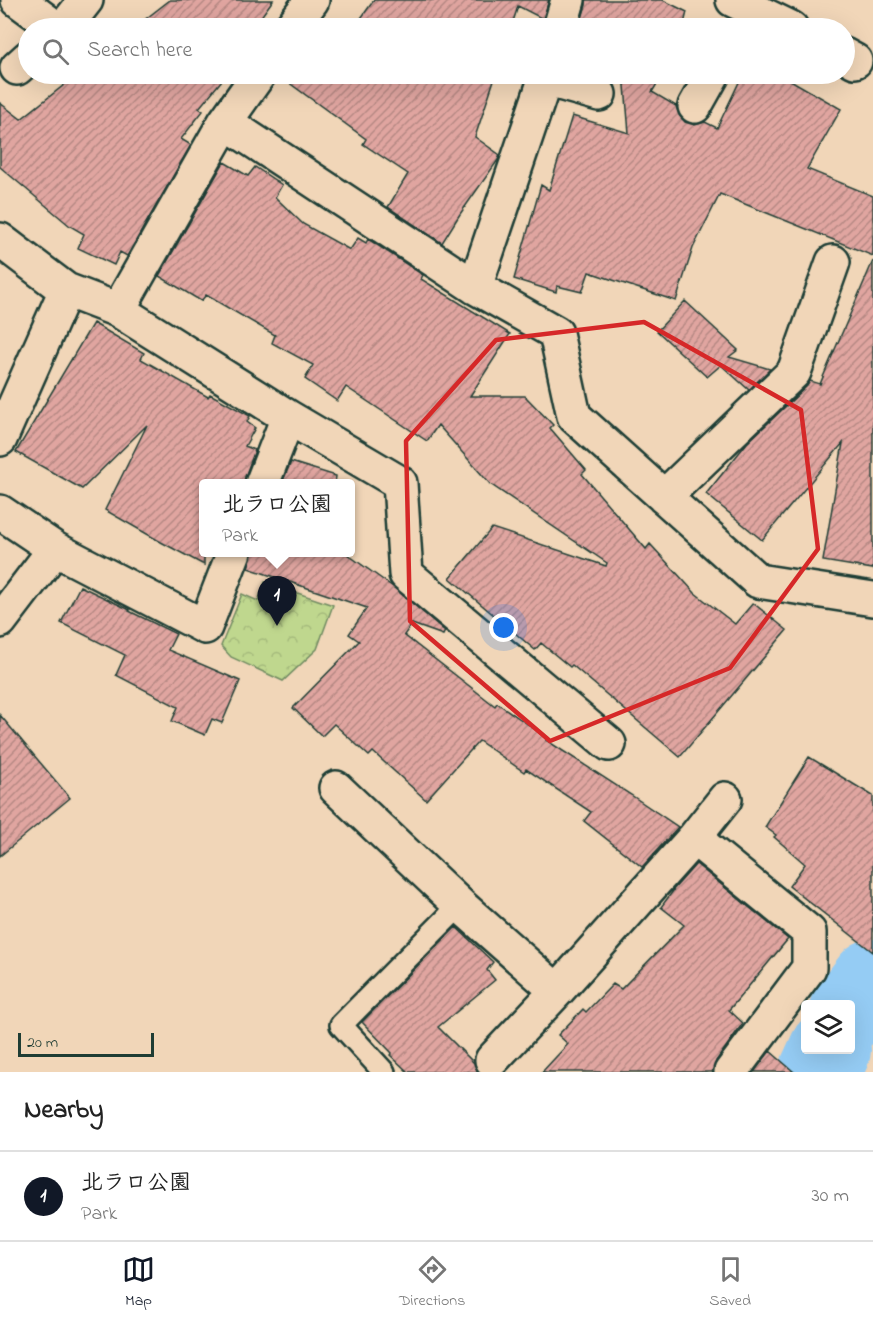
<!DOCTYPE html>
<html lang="en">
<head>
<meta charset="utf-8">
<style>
	body { margin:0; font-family:"Indie Flower","Klee One",sans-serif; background:#f6f6f6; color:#222 }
	.controls { position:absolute; right:18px; bottom:18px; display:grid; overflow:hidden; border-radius:6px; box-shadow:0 6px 24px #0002 }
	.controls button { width:54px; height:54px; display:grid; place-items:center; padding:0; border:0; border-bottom:2px solid #e0e0e0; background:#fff; color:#222; font:30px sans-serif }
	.scale { position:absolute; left:18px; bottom:15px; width:136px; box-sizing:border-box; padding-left:6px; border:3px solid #1f3d34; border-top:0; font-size:16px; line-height:21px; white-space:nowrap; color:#1f3d34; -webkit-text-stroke:4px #f1d6b8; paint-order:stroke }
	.you { position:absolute; left:504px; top:628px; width:21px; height:21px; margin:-15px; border:4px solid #fff; border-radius:50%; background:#1a73e8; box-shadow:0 0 0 9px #1a73e833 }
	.badge { display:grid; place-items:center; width:39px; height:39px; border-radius:50%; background:#111827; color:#fff; font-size:20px; font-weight:700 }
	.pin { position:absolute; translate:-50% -50px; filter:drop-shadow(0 2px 3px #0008) }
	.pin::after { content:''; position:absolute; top:32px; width:21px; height:18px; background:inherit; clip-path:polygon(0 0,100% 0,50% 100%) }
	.popup { position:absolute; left:199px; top:479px; width:156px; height:78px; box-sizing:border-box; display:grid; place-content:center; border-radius:6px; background:#fff; filter:drop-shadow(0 2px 4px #0005); font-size:20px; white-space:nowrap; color:#767676 }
	.popup b { font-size:22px; color:#222 }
	.popup::after { content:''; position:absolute; left:50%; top:100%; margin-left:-12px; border:12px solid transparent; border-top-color:#fff }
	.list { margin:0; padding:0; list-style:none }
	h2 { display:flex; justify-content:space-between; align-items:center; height:78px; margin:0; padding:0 24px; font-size:26px }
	h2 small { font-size:20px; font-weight:400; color:#767676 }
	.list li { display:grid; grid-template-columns:39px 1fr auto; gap:18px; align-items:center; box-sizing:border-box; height:90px; padding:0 24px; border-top:2px solid #e0e0e0 }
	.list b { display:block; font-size:22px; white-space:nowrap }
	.list p { margin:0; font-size:20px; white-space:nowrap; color:#767676 }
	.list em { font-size:20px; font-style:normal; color:#767676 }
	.icon { flex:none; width:33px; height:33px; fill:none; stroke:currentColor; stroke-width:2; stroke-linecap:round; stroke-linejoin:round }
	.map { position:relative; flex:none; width:873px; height:1072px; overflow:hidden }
	.search { position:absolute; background:#fff; box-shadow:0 6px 24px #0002; left:18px; right:18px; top:18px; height:66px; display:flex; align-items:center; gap:15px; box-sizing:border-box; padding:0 21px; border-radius:33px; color:#767676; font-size:22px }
	.sheet { height:168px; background:#fff }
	nav { display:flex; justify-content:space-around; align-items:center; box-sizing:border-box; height:84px; border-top:2px solid #e0e0e0; background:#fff; font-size:16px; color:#767676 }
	nav a { display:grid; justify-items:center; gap:3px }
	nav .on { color:#111827 }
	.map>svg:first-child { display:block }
	.park { fill:url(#park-crowns); stroke:#6f8a61; stroke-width:1.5 }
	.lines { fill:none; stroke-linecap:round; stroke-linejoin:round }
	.river { stroke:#95ccf4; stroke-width:82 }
	.building { fill:url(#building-hatch); stroke:#1f3d34; stroke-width:1.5 }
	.lane-casing { stroke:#1f3d34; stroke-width:26 }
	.street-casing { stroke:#1f3d34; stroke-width:38 }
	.lane { stroke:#f1d6b8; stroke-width:21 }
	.street { stroke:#f1d6b8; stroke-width:33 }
	.marked { fill:none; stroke:#d62828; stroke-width:4.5; stroke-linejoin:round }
</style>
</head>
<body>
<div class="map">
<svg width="873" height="1072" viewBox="0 0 873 1072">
	<defs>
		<pattern id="park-crowns" width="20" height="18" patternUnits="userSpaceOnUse" patternTransform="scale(1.5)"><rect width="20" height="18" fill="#bfd78e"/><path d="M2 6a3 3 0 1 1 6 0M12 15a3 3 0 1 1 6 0" fill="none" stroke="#a4b97b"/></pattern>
		<pattern id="building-hatch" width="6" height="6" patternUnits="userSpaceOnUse" patternTransform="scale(1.5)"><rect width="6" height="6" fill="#e0a5a0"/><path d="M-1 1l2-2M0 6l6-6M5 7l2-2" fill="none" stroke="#b58883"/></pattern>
	</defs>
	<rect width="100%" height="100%" fill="#f1d6b8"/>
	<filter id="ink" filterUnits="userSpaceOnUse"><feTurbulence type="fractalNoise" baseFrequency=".0167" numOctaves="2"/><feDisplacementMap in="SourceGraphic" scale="12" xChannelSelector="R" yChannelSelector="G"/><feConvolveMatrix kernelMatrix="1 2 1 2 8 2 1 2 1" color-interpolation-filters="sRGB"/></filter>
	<g filter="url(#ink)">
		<path class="park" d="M 265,582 L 333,605 L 317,649 L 283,681 L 231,657 L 221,646 L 242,594 L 258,601 Z"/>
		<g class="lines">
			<path class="river" d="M 850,1010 L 873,980
				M 820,1072 L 830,1050"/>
		</g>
		<path class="building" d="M 170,0 L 273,0 L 253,28 L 134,28 Z
			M 374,0 L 549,0 L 543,19 L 518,6 L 511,28 L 354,28 Z
			M 586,0 L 663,0 L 687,12 L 683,28 L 579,28 L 586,5 Z
			M 78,74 L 227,74 L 199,108 L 203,111 L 181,139 L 191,145 L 127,256 L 120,252 L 114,265 L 78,248 L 84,234 L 70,226 L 0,167 L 0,103 L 21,119 Z
			M 277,74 L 496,74 L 475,137 L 500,155 L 498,160 L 460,214 L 442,243 L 388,207 L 408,174 L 363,144 L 366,139 Z
			M 624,74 L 663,74 L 652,92 L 676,106 L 679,115 L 685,122 L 695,125 L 705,122 L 717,128 L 743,74 L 780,74 L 841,109 L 807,169 L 873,196 L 873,256 L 720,194 L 693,248 L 676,301 L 589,272 L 582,292 L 557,286 L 556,292 L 514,279 L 541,185 L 549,190 L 572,116 L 629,133 Z
			M 224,162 L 248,176 L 255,167 L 282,185 L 275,197 L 303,224 L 350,250 L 358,238 L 366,243 L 368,239 L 423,275 L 421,279 L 510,334 L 470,396 L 525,396 L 553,425 L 550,428 L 586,470 L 582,474 L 646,549 L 650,544 L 695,593 L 735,624 L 753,603 L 787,630 L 680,757 L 572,665 L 570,667 L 541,643 L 535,650 L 450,578 L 492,528 L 606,566 L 607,563 L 490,484 L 438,425 L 427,441 L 346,387 L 337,401 L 305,379 L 313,365 L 272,343 L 275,335 L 206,295 L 201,301 L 159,276 Z
			M 873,261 L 873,569 L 823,561 L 843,443 L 762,540 L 706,494 L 747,443 L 807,386 L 810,381 L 820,384 Z
			M 685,301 L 738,350 L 729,357 L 770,369 L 749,390 L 721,365 L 707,377 L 657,331 Z
			M 93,323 L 144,353 L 141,359 L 208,397 L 210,394 L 250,416 L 247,422 L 255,428 L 245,446 L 255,450 L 245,477 L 244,483 L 204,483 L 204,565 L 161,542 L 105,510 L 147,425 L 82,489 L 16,452 Z
			M 291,462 L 336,476 L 335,483 L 282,483 Z
			M 252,552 L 344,552 L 393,587 L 445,631 L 443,635 L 412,624 L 404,635 L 495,706 L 497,703 L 548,738 L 546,740 L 631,795 L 678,827 L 642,867 L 584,821 L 591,812 L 526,769 L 524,772 L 479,741 L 426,800 L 373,752 L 369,756 L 334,724 L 322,736 L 293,708 L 359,641 L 349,634 L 367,608 L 248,568 Z
			M 80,586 L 130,610 L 129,611 L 176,634 L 168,650 L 240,681 L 222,723 L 212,719 L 205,735 L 172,721 L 178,707 L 116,675 L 125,655 L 61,623 Z
			M 0,715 L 70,798 L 0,856 Z
			M 809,757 L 873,796 L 873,952 L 789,886 L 805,864 L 774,837 L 776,835 L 765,827 Z
			M 696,864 L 788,939 L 729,1010 L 743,1023 L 716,1061 L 713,1072 L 542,1072 L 568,1044 L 558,1035 L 583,1009 L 586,1012 L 613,984 L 621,989 L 684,925 L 661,907 L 673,891 L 672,891 Z
			M 456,927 L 493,962 L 487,970 L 495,980 L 438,1027 L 474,1063 L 478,1072 L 408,1072 L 390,1055 L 392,1053 L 362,1022 Z
			M 770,1051 L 794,1072 L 754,1072 Z"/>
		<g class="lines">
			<defs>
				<path id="lane" d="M 384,1072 L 341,1025 L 460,905"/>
				<path id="street" d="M 18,0 L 56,28
					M 733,0 L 791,28
					M 64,28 L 86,0
					M 291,28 L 312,0
					M 560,28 L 568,0
					M 844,55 L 855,61
					M 17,68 L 28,58
					M 545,79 L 599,94
					M 695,106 L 713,74
					M 225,122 L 475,287 L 556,333 L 574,416 L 758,581 L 873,599
					M 0,240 L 66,290 L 118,310 L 288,417 L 262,484
					M 475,287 L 547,74
					M 118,310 L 225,122 L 259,74
					M 288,417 L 400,483 L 406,574 L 609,744
					M 0,439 L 66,290
					M 664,497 L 794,372 L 833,262
					M 0,512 L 55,549 L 0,621
					M 55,549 L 205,627 L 234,552
					M 336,788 L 460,905 L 557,991
					M 694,838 L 725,799
					M 492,1060 L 557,991 L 694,838 L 809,932 L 809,968 L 731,1072"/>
			</defs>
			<use href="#lane" class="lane-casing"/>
			<use href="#street" class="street-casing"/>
			<use href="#lane" class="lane"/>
			<use href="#street" class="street"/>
		</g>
	</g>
	<path class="marked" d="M 644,322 L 801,410 L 818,549 L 730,668 L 550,741 L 410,621 L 406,441 L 496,340 Z"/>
</svg>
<div class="controls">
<button><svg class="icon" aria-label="layers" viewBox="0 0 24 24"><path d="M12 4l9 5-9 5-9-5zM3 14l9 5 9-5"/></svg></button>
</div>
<div class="scale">20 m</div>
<div class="you"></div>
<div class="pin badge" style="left:277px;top:626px">1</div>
<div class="popup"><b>北ラロ公園</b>Park</div>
<div class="search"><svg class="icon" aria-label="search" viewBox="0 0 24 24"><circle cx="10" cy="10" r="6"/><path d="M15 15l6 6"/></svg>Search here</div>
</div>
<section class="sheet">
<h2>Nearby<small></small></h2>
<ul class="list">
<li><span class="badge">1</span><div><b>北ラロ公園</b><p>Park</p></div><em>30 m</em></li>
</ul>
</section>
<nav>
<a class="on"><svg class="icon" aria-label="map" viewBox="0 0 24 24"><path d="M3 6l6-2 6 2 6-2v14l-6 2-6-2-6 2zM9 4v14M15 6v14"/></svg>Map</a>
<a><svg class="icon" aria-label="directions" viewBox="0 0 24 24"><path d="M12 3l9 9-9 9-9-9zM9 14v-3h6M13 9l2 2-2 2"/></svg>Directions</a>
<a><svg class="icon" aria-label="saved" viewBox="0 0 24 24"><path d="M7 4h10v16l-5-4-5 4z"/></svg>Saved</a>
</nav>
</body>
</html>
